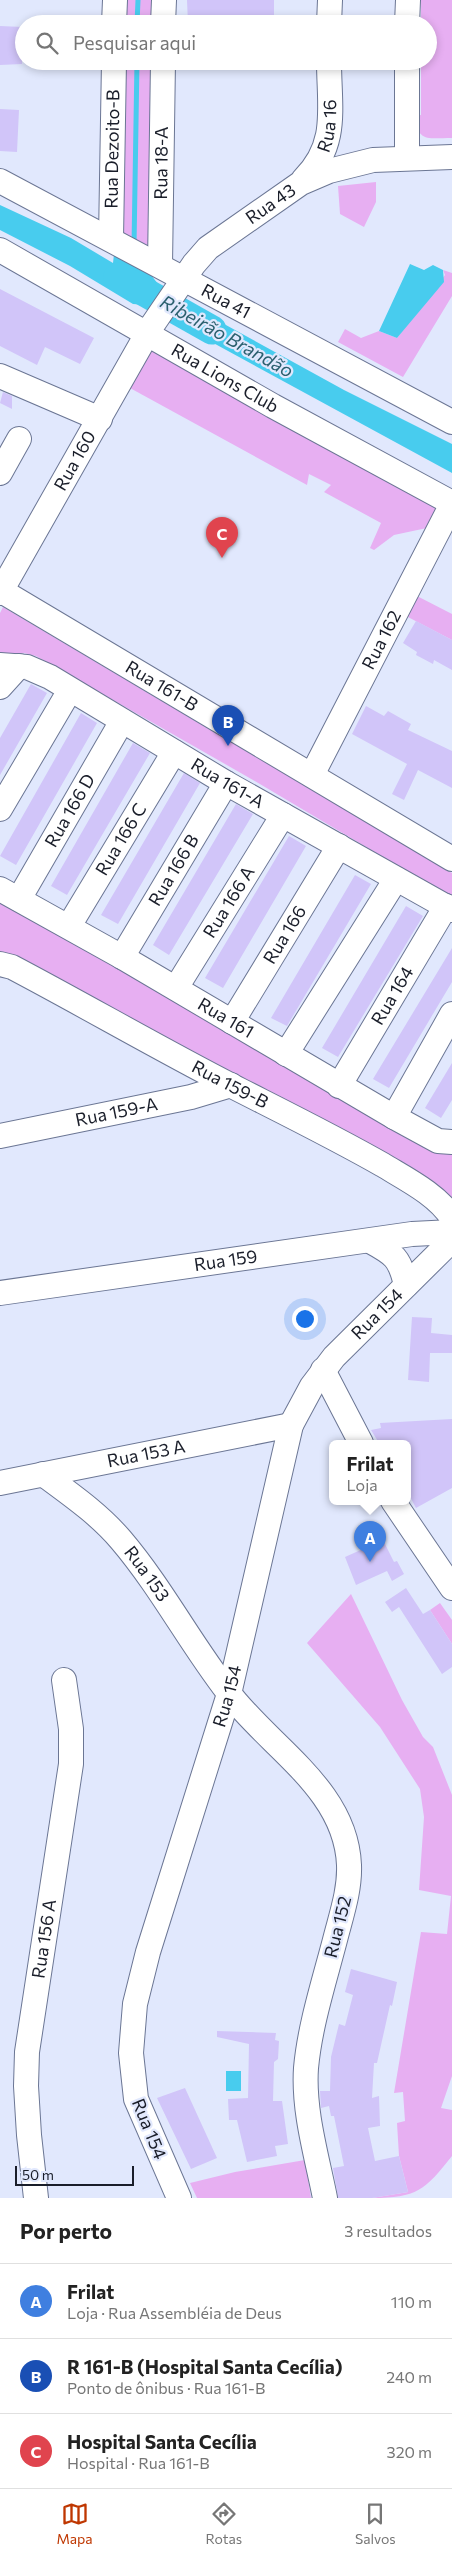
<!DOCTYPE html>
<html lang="pt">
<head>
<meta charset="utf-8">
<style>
	body { margin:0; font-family:Commissioner,sans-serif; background:#f2f2f2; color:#222 }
	.scale { position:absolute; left:15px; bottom:12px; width:119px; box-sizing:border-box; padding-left:5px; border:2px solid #1a1e2a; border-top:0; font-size:14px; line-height:18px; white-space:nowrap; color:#1a1e2a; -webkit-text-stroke:4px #e1e8fd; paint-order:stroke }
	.you { position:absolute; left:304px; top:1318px; width:18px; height:18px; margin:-12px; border:4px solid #fff; border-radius:50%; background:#1a73e8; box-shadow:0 0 0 8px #1a73e833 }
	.badge { display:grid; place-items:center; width:32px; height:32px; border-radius:50%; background:#bf3701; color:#fff; font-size:16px; font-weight:700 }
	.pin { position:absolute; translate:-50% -41px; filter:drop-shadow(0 1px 2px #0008) }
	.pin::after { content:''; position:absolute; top:26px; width:18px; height:15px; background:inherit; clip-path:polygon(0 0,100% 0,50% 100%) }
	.popup { position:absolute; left:329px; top:1440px; width:82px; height:65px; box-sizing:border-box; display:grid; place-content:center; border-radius:8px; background:#fff; filter:drop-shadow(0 1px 4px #0005); font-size:16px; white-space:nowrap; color:#767676 }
	.popup b { font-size:19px; color:#222 }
	.popup::after { content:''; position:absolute; left:50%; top:100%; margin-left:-10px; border:10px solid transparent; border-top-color:#fff }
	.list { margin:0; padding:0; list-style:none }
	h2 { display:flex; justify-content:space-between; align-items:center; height:65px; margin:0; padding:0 20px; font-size:21px }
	h2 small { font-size:16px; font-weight:400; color:#767676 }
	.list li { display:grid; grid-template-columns:32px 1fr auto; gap:15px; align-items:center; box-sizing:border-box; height:75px; padding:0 20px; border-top:1px solid #e0e0e0 }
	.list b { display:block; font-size:19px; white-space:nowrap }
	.list p { margin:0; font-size:16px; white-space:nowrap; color:#767676 }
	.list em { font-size:16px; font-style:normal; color:#767676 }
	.icon { flex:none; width:28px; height:28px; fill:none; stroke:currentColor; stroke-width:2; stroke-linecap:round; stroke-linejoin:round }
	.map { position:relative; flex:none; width:452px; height:2198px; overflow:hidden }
	.search { position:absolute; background:#fff; box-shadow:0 2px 8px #0003; left:15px; right:15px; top:15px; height:55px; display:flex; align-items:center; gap:12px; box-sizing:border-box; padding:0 18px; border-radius:28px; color:#767676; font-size:19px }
	.sheet { height:290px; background:#fff }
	nav { display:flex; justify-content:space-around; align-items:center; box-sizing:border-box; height:70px; border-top:1px solid #e0e0e0; background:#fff; font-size:14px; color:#767676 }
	nav a { display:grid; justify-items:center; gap:2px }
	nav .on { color:#bf3701 }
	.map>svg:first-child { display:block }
	.green { fill:#e7aff2 }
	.water { fill:#48ccee }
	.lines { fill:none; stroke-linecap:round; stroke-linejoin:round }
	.stream { stroke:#48ccee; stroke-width:5 }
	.river { stroke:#48ccee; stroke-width:29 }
	.building { fill:#d1c5f9 }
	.minor-casing { stroke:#6b7694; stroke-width:26 }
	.minor { stroke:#fff; stroke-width:24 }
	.labels { text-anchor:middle; stroke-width:4.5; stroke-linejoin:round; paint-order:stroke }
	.street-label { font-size:18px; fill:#1a1e2a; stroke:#e1e8fd }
	.water-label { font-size:19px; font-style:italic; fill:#2b606f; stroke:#e1e8fd }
</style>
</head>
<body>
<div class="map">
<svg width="452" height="2198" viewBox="0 0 452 2198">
	<rect width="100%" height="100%" fill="#e1e8fd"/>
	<path class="green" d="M 115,0 L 164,0 L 163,24 L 114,24 Z
		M 421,0 L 452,0 L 452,138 C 428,138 419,143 413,116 L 421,115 L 421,61 L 428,61 L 428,24 L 421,24 Z
		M 114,61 L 163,61 L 160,265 L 111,238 Z
		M 376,182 L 376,202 L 364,227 L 340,214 L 338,186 Z
		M 443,270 L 452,273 L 452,296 L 403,377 L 338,342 L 345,329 L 361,338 L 379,331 L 397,338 L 445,275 Z
		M 147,334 L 452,503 L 441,525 L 394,535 L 374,550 L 370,548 L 381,523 L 324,492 L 331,485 L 309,474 L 307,485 L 119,382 Z
		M 417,596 L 452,614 L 452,640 L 406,616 Z
		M 3,607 L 452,873 L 452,898 L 253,780 L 36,656 L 24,653 L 0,657 L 0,613 Z
		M 0,902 L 45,925 L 436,1151 L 452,1153 L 452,1201 L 0,953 Z
		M 351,1594 L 402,1700 L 423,1737 L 433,1747 L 452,1795 L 452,2076 L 441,2108 L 452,2110 L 452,2156 C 425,2190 417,2198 372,2198 L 408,2192 L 399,2156 L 397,2123 L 405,2121 L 403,2092 L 394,2093 L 421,1932 L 447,1934 L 451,1896 L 419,1890 L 424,1817 L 420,1789 L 380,1727 L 307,1643 Z
		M 440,1603 L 452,1620 L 452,1644 L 430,1610 Z
		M 305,2160 L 311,2198 L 197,2198 L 190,2183 L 235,2172 Z"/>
	<path class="water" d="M 0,205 L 71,238 L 113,263 L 114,254 L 148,271 L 158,284 L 147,305 L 133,304 L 70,266 L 0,230 Z
		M 410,264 L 424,270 L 433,265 L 443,270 L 444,282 L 397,338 L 379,331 Z
		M 184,302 L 344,390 L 452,444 L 452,473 L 173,321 Z
		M 226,2071 L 241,2071 L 241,2091 L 226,2091 Z"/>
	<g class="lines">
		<path class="stream" d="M 137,24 L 138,0
			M 134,246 L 137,61"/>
		<path class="river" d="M 118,277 L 212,330"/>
	</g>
	<path class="building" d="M 187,0 L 274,0 L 274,24 L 188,24 Z
		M 0,26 L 23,27 L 22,64 L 0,65 Z
		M 0,109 L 19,110 L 17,152 L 0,151 Z
		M 0,289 L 94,338 L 80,364 L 45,347 L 37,365 L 0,346 Z
		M 3,392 L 12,396 L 12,409 L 0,403 Z
		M 416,621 L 452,640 L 452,670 L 434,660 L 433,664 L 416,655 L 417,652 L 403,643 Z
		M 31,684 L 47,693 L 0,775 L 0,738 Z
		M 366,706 L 384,716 L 388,711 L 411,724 L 408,730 L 452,751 L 452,788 L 418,770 L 404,800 L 392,794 L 407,764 L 352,734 Z
		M 81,713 L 97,723 L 16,865 L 0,856 Z
		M 133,743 L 150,753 L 67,895 L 51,886 Z
		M 184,773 L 200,783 L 118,924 L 101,915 Z
		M 236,804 L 253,814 L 169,955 L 153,945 Z
		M 289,836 L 306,846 L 223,988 L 205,978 Z
		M 355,875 L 371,884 L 287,1026 L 271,1018 Z
		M 406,906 L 423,916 L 338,1057 L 322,1048 Z
		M 452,948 L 452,982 L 389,1088 L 373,1079 Z
		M 452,1063 L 452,1100 L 441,1118 L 425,1108 Z
		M 412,1317 L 432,1318 L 431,1333 L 452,1335 L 452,1353 L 430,1353 L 429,1382 L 408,1380 Z
		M 452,1419 L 452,1488 L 416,1508 L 408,1493 L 408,1443 L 379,1443 L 371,1430 L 381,1428 L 380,1423 Z
		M 383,1540 L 394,1562 L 397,1561 L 404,1574 L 392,1581 L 387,1571 L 356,1585 L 345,1557 Z
		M 406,1588 L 423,1614 L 430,1610 L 452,1644 L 452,1667 L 442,1674 L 399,1607 L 392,1612 L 385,1602 Z
		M 351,1969 L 397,1982 L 392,2006 L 390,2005 L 377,2063 L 374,2063 L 372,2098 L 379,2096 L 380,2126 L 368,2128 L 375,2161 L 399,2156 L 408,2192 L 372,2198 L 338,2198 L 333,2168 L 344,2166 L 334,2116 L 331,2116 L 329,2106 L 321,2108 L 320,2091 L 330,2091 L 331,2057 L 339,2024 L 345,2026 L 353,1995 L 345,1992 Z
		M 217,2031 L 276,2033 L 275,2040 L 279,2041 L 278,2059 L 274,2062 L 273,2101 L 282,2101 L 288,2144 L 275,2146 L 277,2156 L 247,2162 L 237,2120 L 229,2120 L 228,2099 L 248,2098 L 249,2044 L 217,2037 Z
		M 185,2088 L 217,2158 L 191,2169 L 157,2098 Z"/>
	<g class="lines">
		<defs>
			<g id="minor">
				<path d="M 114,24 L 115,0"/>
				<path d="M 163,24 L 164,0"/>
				<path d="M 329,24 L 330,0"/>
				<path d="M 407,24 L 408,0"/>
				<path d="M 407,61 L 407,158"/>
				<path id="s1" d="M 304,179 C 339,144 329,107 329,61"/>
				<path id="s2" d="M 0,181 L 452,422"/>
				<path id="s3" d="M 111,238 L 114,61"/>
				<path id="s4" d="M 0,250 L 273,406 L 452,503"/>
				<path id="s5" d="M 160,265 L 163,61"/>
				<path d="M 0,376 L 100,419"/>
				<path d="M 0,473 L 19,439"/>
				<path id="s6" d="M 0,590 L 452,859"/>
				<path id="s7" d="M 0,593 L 151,327 L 194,264 L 208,248 L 301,183 L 329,171 L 373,160 L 452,157"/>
				<path id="s8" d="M 0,665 L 27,667 L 50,677 L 226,783 L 452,910"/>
				<path d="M 0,687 L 19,666"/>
				<path id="s9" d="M 312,775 L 452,504"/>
				<path d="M 0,809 L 70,690"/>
				<path id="s10" d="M 0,889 L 122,957 L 394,1117 L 438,1141 L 452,1142"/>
				<path id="s11" d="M 19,899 L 122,721"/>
				<path id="s12" d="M 69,926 L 174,752"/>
				<path id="s13" d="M 122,957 L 226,783"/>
				<path id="s14" d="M 0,964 L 12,967 C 86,1006 158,1048 232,1086 C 283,1112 334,1137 383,1165 C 406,1179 438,1195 452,1218"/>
				<path id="s15" d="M 176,988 L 283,815"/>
				<path id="s16" d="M 232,1022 L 339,846"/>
				<path d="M 286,1054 L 396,879"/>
				<path id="s17" d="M 339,1086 L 446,906"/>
				<path d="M 394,1117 L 452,1014"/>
				<path id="s18" d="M 0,1136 L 191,1097 L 231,1085"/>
				<path d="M 370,1241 C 394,1254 400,1258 406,1285"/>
				<path id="s19" d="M 0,1293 L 412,1234 L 452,1232"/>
				<path d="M 323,1370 L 361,1443"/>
				<path id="s20" d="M 43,1474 C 70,1494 99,1514 121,1540 C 161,1587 190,1643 228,1692 C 269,1747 346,1789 349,1865 C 350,1889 342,1913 336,1936 C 325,1979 310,2024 306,2068 C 303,2111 317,2157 325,2198"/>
				<path id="s21" d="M 0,1483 L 291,1425"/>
				<path d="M 393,1501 L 452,1588"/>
				<path id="s22" d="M 36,2198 L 29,2135 L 26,2086 L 27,2052 L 71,1764 L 71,1729 L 64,1680"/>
				<path id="s23" d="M 179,2198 L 136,2099 L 131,2053 L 135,2004 L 148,1952 L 229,1694 L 291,1425 L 312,1386 L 334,1357 L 452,1240"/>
			</g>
		</defs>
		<use href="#minor" class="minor-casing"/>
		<use href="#minor" class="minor"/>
	</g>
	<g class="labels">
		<g class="street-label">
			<text dy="6" stroke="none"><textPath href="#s1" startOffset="60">Rua 16</textPath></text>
			<text dy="6" stroke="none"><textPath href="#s3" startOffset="89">Rua Dezoito-B</textPath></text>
			<text dy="6" stroke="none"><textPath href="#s5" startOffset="102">Rua 18-A</textPath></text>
			<text dy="6" stroke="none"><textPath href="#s7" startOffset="480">Rua 43</textPath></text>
			<text dy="6" stroke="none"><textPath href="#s2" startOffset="256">Rua 41</textPath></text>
			<text dy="6" stroke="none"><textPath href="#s4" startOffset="259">Rua Lions Club</textPath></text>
			<text dy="6" stroke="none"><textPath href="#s7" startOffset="152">Rua 160</textPath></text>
			<text dy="6" stroke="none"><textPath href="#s9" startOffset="152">Rua 162</textPath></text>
			<text dy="6" stroke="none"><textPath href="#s6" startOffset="188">Rua 161-B</textPath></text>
			<text dy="6" stroke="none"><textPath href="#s8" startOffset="259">Rua 161-A</textPath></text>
			<text dy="6" stroke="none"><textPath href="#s11" startOffset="102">Rua 166 D</textPath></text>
			<text dy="6" stroke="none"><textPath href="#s12" startOffset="101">Rua 166 C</textPath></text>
			<text dy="6" stroke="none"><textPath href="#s13" startOffset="101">Rua 166 B</textPath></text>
			<text dy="6" stroke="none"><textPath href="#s15" startOffset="101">Rua 166 A</textPath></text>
			<text dy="6" stroke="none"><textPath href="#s16" startOffset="102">Rua 166</textPath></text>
			<text dy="6" stroke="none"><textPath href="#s17" startOffset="105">Rua 164</textPath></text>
			<text dy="6" stroke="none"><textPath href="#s10" startOffset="260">Rua 161</textPath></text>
			<text dy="6" stroke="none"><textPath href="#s14" startOffset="260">Rua 159-B</textPath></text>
			<text dy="6" stroke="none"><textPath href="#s18" startOffset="119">Rua 159-A</textPath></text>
			<text dy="6" stroke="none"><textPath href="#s19" startOffset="228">Rua 159</textPath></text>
			<text dy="6" stroke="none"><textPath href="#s23" startOffset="945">Rua 154</textPath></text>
			<text dy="6" stroke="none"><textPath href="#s21" startOffset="149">Rua 153 A</textPath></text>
			<text dy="6" stroke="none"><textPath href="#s20" startOffset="145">Rua 153</textPath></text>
			<text dy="6" stroke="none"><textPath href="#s23" startOffset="525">Rua 154</textPath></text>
			<text transform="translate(338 1927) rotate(-76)" y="6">Rua 152</text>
			<text dy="6" stroke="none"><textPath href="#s22" startOffset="261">Rua 156 A</textPath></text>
			<text transform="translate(149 2129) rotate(68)" y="6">Rua 154</text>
		</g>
		<g class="water-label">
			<text transform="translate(227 336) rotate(29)" y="7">Ribeirão Brandão</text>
		</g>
	</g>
</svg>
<div class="scale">50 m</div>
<div class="you"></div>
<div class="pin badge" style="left:370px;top:1562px;background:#3f7fe0">A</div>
<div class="popup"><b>Frilat</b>Loja</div>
<div class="pin badge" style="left:228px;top:746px;background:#1a4fb4">B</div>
<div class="pin badge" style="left:222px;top:558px;background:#e0444e">C</div>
<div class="search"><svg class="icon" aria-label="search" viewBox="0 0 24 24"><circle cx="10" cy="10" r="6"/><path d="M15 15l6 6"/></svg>Pesquisar aqui</div>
</div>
<section class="sheet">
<h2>Por perto<small>3 resultados</small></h2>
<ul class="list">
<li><span class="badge" style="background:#3f7fe0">A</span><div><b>Frilat</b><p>Loja · Rua Assembléia de Deus</p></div><em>110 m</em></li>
<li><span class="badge" style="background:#1a4fb4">B</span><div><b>R 161-B (Hospital Santa Cecília)</b><p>Ponto de ônibus · Rua 161-B</p></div><em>240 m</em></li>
<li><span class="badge" style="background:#e0444e">C</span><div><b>Hospital Santa Cecília</b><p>Hospital · Rua 161-B</p></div><em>320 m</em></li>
</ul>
</section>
<nav>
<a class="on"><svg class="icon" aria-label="map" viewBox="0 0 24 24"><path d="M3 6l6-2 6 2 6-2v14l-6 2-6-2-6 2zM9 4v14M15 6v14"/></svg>Mapa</a>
<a><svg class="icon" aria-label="directions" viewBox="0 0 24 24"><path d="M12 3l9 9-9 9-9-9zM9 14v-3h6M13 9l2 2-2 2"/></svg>Rotas</a>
<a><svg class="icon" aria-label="saved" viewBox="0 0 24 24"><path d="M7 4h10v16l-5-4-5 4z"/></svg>Salvos</a>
</nav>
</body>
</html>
